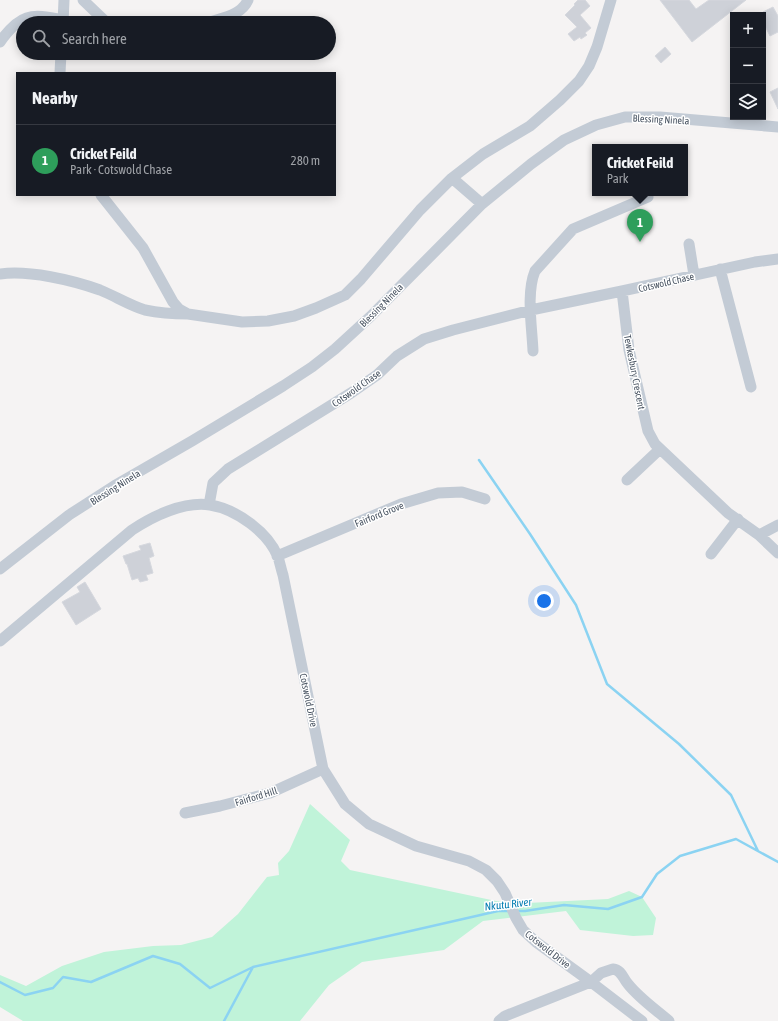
<!DOCTYPE html>
<html lang="en">
<head>
<meta charset="utf-8">
<style>
	body { margin:0; font-family:"Asap Condensed",sans-serif; background:#242831; color:#f1f3f6 }
	.controls { position:absolute; right:12px; top:12px; display:grid; overflow:hidden; border-radius:0px; box-shadow:0 2px 10px #0003 }
	.controls button { width:36px; height:36px; display:grid; place-items:center; padding:0; border:0; border-bottom:1px solid #363941; background:#171b24; color:#f1f3f6; font:20px sans-serif }
	.you { position:absolute; left:544px; top:601px; width:14px; height:14px; margin:-10px; border:3px solid #fff; border-radius:50%; background:#1a73e8; box-shadow:0 0 0 6px #1a73e833 }
	.badge { display:grid; place-items:center; width:26px; height:26px; border-radius:50%; background:#105df2; color:#fff; font-size:13px; font-weight:700 }
	.pin { position:absolute; translate:-50% -33px; filter:drop-shadow(0 1px 2px #0008) }
	.pin::after { content:''; position:absolute; top:21px; width:14px; height:12px; background:inherit; clip-path:polygon(0 0,100% 0,50% 100%) }
	.popup { position:absolute; left:592px; top:144px; width:96px; height:52px; box-sizing:border-box; display:grid; place-content:center; border-radius:0px; background:#171b24; filter:drop-shadow(0 1px 3px #0005); font-size:13px; white-space:nowrap; color:#9ea1a6 }
	.popup b { font-size:15px; color:#f1f3f6 }
	.popup::after { content:''; position:absolute; left:50%; top:100%; margin-left:-8px; border:8px solid transparent; border-top-color:#171b24 }
	.list { margin:0; padding:0; list-style:none }
	h2 { display:flex; justify-content:space-between; align-items:center; height:52px; margin:0; padding:0 16px; font-size:17px }
	h2 small { font-size:13px; font-weight:400; color:#9ea1a6 }
	.list li { display:grid; grid-template-columns:26px 1fr auto; gap:12px; align-items:center; box-sizing:border-box; height:72px; padding:0 16px; border-top:1px solid #363941 }
	.list b { display:block; font-size:15px; white-space:nowrap }
	.list p { margin:0; font-size:13px; white-space:nowrap; color:#9ea1a6 }
	.list em { font-size:13px; font-style:normal; color:#9ea1a6 }
	.icon { flex:none; width:22px; height:22px; fill:none; stroke:currentColor; stroke-width:2; stroke-linecap:round; stroke-linejoin:round }
	.map { position:relative; flex:none; width:778px; height:1021px; overflow:hidden }
	.search { position:absolute; background:#171b24; box-shadow:0 2px 10px #0003; left:16px; top:16px; width:320px; height:44px; display:flex; align-items:center; gap:10px; box-sizing:border-box; padding:0 14px; border-radius:22px; color:#9ea1a6; font-size:15px }
	.panel { position:absolute; background:#171b24; box-shadow:0 2px 10px #0003; left:16px; top:72px; width:320px; height:124px; border-radius:0px }
	.map>svg:first-child { display:block }
	.green { fill:#c0f3d9 }
	.lines { fill:none; stroke-linecap:round; stroke-linejoin:round }
	.stream { stroke:#8bd3f2; stroke-width:2.5 }
	.building { fill:#ced1d8; stroke:#d6d8de }
	.minor { stroke:#c3cbd5; stroke-width:11 }
	.labels { text-anchor:middle; stroke-width:3; stroke-linejoin:round; paint-order:stroke }
	.street-label { font-size:10px; fill:#495462; stroke:#fff }
	.water-label { font-size:11px; font-style:italic; fill:#047db2; stroke:#fff }
</style>
</head>
<body>
<div class="map">
<svg width="778" height="1021" viewBox="0 0 778 1021">
	<rect width="100%" height="100%" fill="#f5f3f3"/>
	<path class="green" d="M 310,804 L 350,840 L 341,861 L 350,870 L 496,901 L 527,903 L 608,899 L 629,891 L 642,897 L 656,918 L 653,935 L 633,936 L 580,930 L 566,911 L 483,921 L 444,950 L 362,962 L 329,985 L 300,1021 L 23,1021 L 0,1007 L 0,975 L 26,986 L 62,966 L 104,952 L 153,946 L 181,945 L 212,937 L 238,914 L 267,877 L 279,875 L 278,863 L 289,851 Z"/>
	<g class="lines">
		<path class="stream" d="M 479,460 L 530,534 L 576,605 L 607,684 L 679,744 L 731,795 L 758,851
			M 516,911 L 525,911 L 564,905 L 608,909 L 642,897 L 657,874 L 680,856 L 736,839 L 778,862
			M 0,982 L 25,995 L 53,988 L 63,977 L 91,982 L 153,956 L 180,964 L 210,988 L 253,967
			M 224,1021 L 253,967 L 498,911 L 509,911"/>
	</g>
	<path class="building" d="M 578,0 L 585,0 L 590,6 L 580,15 L 591,28 L 585,33 L 587,35 L 581,39 L 580,37 L 574,41 L 568,34 L 577,27 L 565,15 L 575,5 L 574,4 Z
		M 660,0 L 689,0 L 696,9 L 709,0 L 746,0 L 692,42 Z
		M 773,7 L 778,16 L 778,32 L 770,36 L 763,22 L 763,12 Z
		M 665,47 L 671,54 L 661,63 L 655,56 Z
		M 778,88 L 778,109 L 770,92 Z
		M 150,543 L 154,556 L 149,558 L 153,573 L 146,575 L 148,580 L 140,582 L 138,578 L 132,580 L 127,564 L 126,564 L 123,556 L 141,550 L 139,546 Z
		M 85,582 L 101,609 L 76,625 L 62,602 L 80,592 L 77,587 Z"/>
	<g class="lines">
		<path class="minor" d="M 83,0 L 107,23
			M 63,23 L 64,0
			M 207,23 C 221,18 241,16 248,0
			M 0,42 C 20,14 30,13 63,20
			M 60,73 L 61,53
			M 452,178 L 482,204
			M 101,195 L 143,248 L 173,302 L 179,309 L 188,314 L 242,322 L 268,321 L 294,316 L 316,308 L 345,295 L 361,279 L 420,210 L 452,178 L 483,154 L 530,126 L 560,100 L 579,81 L 589,66 L 597,47 L 611,0
			M 689,244 L 694,275
			M 720,269 L 751,387
			M 0,274 C 29,270 72,280 100,290 C 115,296 129,305 145,310 C 159,313 174,314 188,314
			M 622,291 L 629,350 L 648,431 L 655,444 L 728,513 L 759,535 L 778,553
			M 533,351 C 532,327 526,293 535,271 L 573,229 L 648,197
			M 627,480 L 660,449
			M 209,505 L 213,483 L 228,469 L 351,393 L 377,375 L 397,356 L 424,339 L 453,330 L 531,310 L 622,291 L 755,262 L 778,259
			M 759,535 L 778,525
			M 711,554 L 738,519
			M 277,556 L 401,504 L 438,493 L 462,492 L 485,499
			M 0,569 L 69,515 L 114,486 L 192,441 L 283,386 L 312,367 L 335,349 L 371,316 L 482,204 L 531,164 L 564,140 L 596,125 L 625,117 L 660,117 L 778,127
			M 0,641 L 132,530 C 153,516 184,501 210,505 C 236,509 268,532 278,557 C 280,563 281,569 283,575 L 323,769 L 345,804 L 369,824 L 416,846 L 469,861 L 486,870 L 497,881 L 505,893 L 516,918 L 523,930 L 536,942 L 591,982 L 642,1021
			M 185,813 L 220,806 L 270,793 L 323,769
			M 499,1021 L 505,1016 L 591,982 L 601,973 L 613,969 C 622,970 623,979 628,984 C 639,998 655,1009 669,1021"/>
	</g>
	<g class="labels">
		<g class="street-label">
			<text transform="translate(661 119) rotate(3)" y="4">Blessing Ninela</text>
			<text transform="translate(666 282) rotate(-13)" y="4">Cotswold Chase</text>
			<text transform="translate(381 305) rotate(-45)" y="4">Blessing Ninela</text>
			<text transform="translate(635 372) rotate(79)" y="4">Tewkesbury Crescent</text>
			<text transform="translate(356 388) rotate(-35)" y="4">Cotswold Chase</text>
			<text transform="translate(115 487) rotate(-32)" y="4">Blessing Ninela</text>
			<text transform="translate(379 514) rotate(-22)" y="4">Fairford Grove</text>
			<text transform="translate(309 700) rotate(78)" y="4">Cotswold Drive</text>
			<text transform="translate(256 796) rotate(-17)" y="4">Fairford Hill</text>
			<text transform="translate(548 949) rotate(38)" y="4">Cotswold Drive</text>
		</g>
		<g class="water-label">
			<text transform="translate(508 904) rotate(-6)" y="4">Nkutu River</text>
		</g>
	</g>
</svg>
<div class="controls">
<button>+</button>
<button>−</button>
<button><svg class="icon" aria-label="layers" viewBox="0 0 24 24"><path d="M12 4l9 5-9 5-9-5zM3 14l9 5 9-5"/></svg></button>
</div>
<div class="you"></div>
<div class="pin badge" style="left:640px;top:242px;background:#2e9e5b">1</div>
<div class="popup"><b>Cricket Feild</b>Park</div>
<div class="search"><svg class="icon" aria-label="search" viewBox="0 0 24 24"><circle cx="10" cy="10" r="6"/><path d="M15 15l6 6"/></svg>Search here</div>
<section class="panel">
<h2>Nearby<small></small></h2>
<ul class="list">
<li><span class="badge" style="background:#2e9e5b">1</span><div><b>Cricket Feild</b><p>Park · Cotswold Chase</p></div><em>280 m</em></li>
</ul>
</section>
</div>
</body>
</html>
